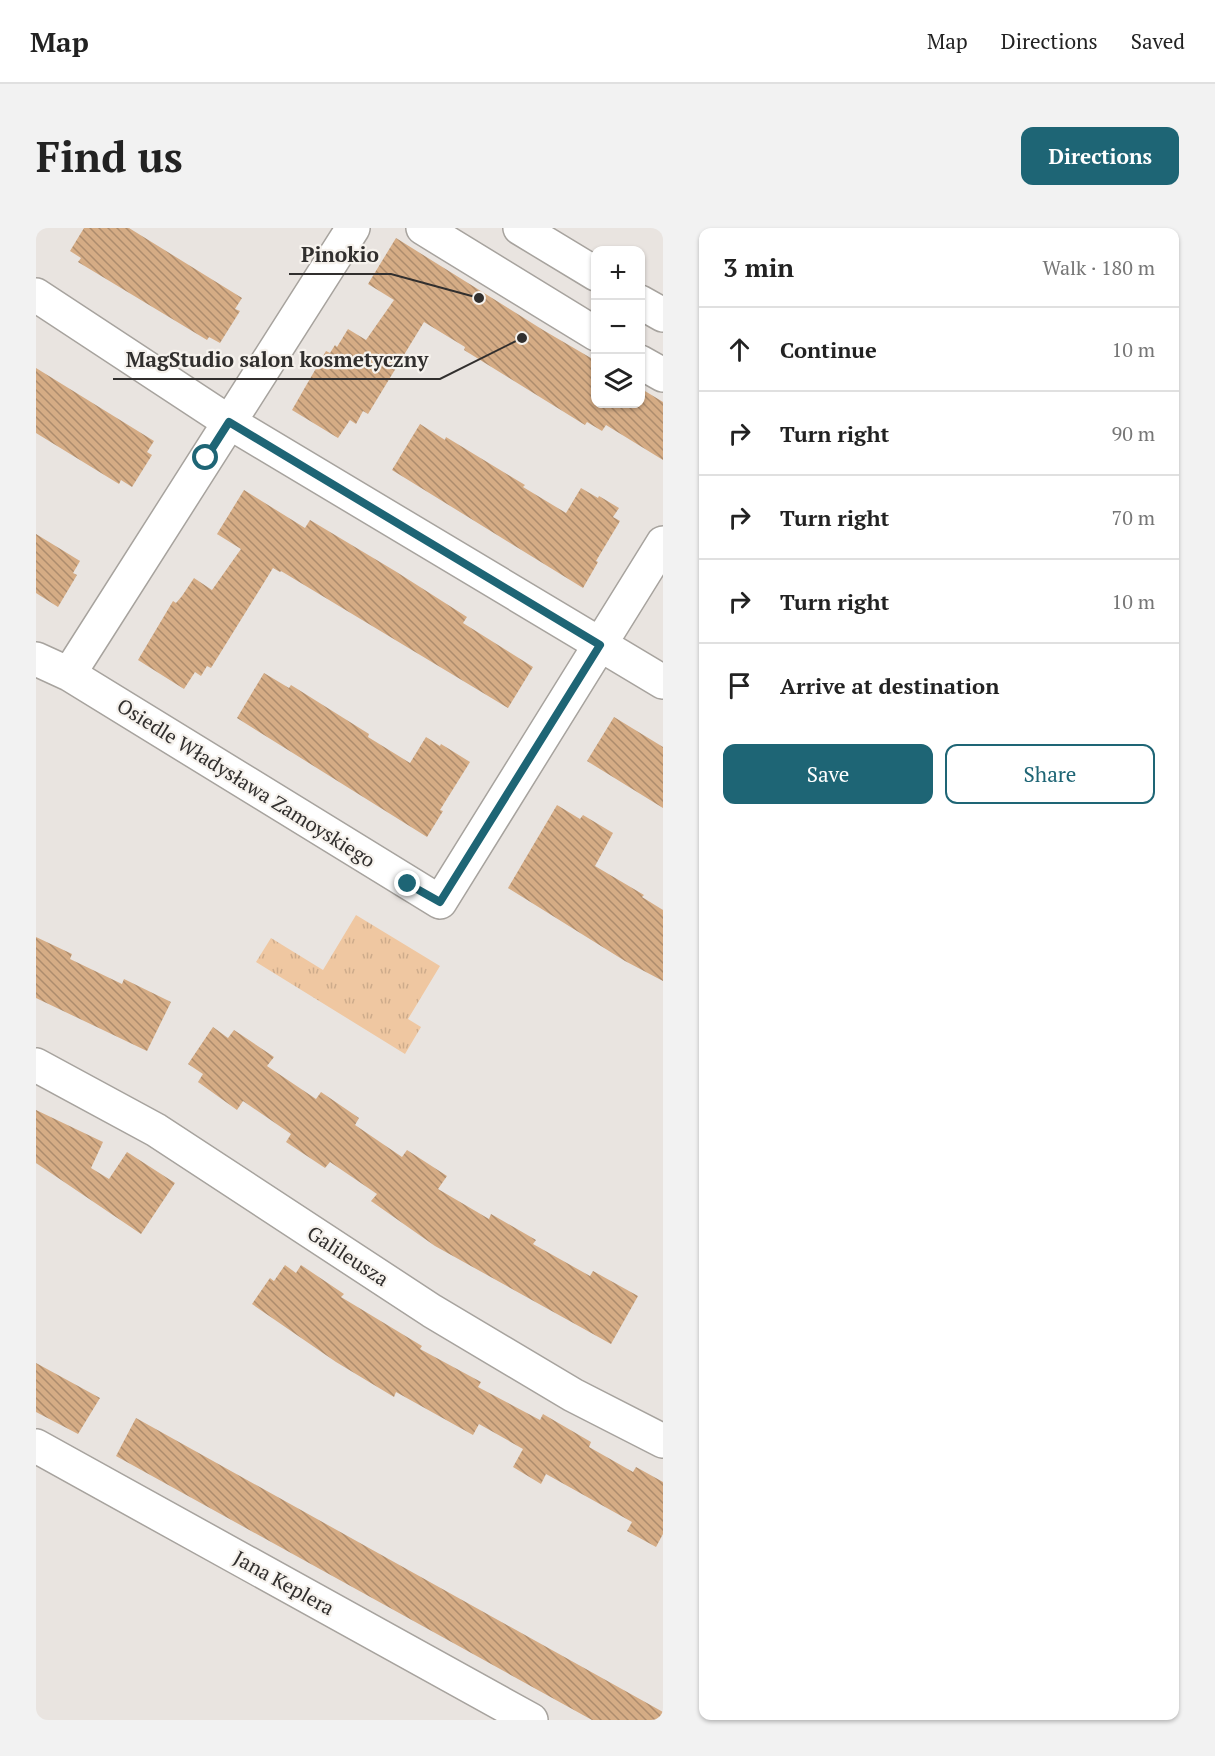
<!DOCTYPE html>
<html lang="en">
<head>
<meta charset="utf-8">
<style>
	body { margin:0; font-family:"PT Serif",serif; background:#f2f2f2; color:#222 }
	.controls { position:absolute; right:18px; top:18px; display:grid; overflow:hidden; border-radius:12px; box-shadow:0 2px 4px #0004 }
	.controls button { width:54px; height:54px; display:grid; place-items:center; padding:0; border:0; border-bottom:2px solid #e0e0e0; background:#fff; color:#222; font:30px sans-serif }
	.stop { position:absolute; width:18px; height:18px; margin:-14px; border:4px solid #1e6575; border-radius:50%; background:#fff }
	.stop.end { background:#1e6575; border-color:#fff; box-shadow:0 2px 6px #0008 }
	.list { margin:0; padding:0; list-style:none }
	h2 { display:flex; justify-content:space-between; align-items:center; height:78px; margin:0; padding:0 24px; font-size:26px }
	h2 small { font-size:20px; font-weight:400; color:#767676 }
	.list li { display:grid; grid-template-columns:39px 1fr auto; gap:18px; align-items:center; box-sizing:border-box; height:84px; padding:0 24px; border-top:2px solid #e0e0e0 }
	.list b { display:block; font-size:22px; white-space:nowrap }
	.list em { font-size:20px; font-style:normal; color:#767676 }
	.actions { display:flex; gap:12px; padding:18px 24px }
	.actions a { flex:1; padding:14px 0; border:2px solid #1e6575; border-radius:12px; text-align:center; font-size:21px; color:#1e6575 }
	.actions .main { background:#1e6575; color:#fff }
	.icon { flex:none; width:33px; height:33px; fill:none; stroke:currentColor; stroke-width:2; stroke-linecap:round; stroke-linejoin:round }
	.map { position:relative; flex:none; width:627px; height:1492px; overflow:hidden; border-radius:12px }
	header { display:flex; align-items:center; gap:36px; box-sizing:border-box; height:84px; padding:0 30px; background:#fff; border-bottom:2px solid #e0e0e0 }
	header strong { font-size:28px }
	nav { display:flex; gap:33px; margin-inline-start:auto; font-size:21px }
	.intro { display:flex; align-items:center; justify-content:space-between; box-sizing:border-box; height:144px; padding:0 36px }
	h1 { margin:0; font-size:42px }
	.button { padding:15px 27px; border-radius:12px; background:#1e6575; color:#fff; font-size:21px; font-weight:700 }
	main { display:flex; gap:36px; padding:0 36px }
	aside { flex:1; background:#fff; border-radius:12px; box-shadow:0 2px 4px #0004 }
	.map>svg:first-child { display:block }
	.park { fill:url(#park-tufts) }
	.building { fill:url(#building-back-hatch) }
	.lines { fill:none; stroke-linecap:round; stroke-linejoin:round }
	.minor-casing { stroke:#a7a39e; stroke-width:36 }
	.minor { stroke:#fff; stroke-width:33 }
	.route { stroke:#1e6575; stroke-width:8 }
	.labels { text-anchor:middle; stroke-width:4.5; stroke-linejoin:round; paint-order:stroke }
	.street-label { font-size:20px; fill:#312f2e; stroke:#f6f2ed }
	.leader { fill:none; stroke:#312f2e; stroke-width:2 }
	.callout-dot { fill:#312f2e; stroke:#f6f2ed; stroke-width:2 }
	.callout-label { font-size:21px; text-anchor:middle; font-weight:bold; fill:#312f2e; stroke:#f6f2ed; stroke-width:4.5; stroke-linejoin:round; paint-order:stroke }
</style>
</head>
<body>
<header>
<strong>Map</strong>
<nav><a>Map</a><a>Directions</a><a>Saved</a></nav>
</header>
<div class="intro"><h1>Find us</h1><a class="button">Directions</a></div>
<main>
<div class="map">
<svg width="627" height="1492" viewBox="0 0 627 1492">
	<defs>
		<pattern id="park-tufts" width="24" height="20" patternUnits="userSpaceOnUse" patternTransform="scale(1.5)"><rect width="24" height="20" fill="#efc7a1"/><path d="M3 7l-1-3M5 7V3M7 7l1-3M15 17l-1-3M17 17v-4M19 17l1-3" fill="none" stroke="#cdab8b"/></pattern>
		<pattern id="building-back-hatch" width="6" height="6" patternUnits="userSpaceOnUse" patternTransform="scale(1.5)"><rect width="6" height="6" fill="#d5ac85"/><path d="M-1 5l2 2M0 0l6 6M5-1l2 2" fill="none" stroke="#ad8c6d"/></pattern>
	</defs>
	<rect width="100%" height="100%" fill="#e9e4e0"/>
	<path class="park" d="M 320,687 L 404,738 L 372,791 L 385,799 L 369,826 L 220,734 L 235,710 L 287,742 Z"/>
	<path class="building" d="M 48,0 L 93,0 L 206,70 L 199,81 L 204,83 L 184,115 L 173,109 L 171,112 L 42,34 L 45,30 L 34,23 Z
		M 360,10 L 507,102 L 560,133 L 560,176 L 604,176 L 604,160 L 627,174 L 627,232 L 570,197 L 566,203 L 551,194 L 549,197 L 428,122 L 429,119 L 388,94 L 332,186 L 327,183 L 320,196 L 314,192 L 302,210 L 256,182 L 290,123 L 294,125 L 299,117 L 301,119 L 312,101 L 330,112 L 358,72 L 332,56 Z
		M 0,140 L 118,213 L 111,224 L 116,227 L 96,259 L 85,252 L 83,256 L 0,205 Z
		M 384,196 L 409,212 L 410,209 L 489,257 L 487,259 L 530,285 L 545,260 L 562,270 L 563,268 L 583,280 L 577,289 L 584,293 L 560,333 L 562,334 L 547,360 L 356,242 Z
		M 208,262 L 269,300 L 274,292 L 359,343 L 431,389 L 427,395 L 497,439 L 472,480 L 245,343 L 244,344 L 237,340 L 175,440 L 171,438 L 165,448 L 159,444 L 148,461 L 102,432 L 137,373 L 140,375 L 146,368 L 158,350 L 176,362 L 205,321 L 181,306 Z
		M 0,306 L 44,333 L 37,345 L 41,347 L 22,379 L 0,365 Z
		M 228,445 L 253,460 L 255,457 L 333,506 L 332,509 L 374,535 L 390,509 L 404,518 L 405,516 L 434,534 L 404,582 L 407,583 L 391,609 L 201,490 Z
		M 578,489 L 627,519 L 627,580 L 551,533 Z
		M 521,577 L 544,591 L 547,587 L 577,605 L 559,638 L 608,667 L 606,669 L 627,682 L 627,753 L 589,733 L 472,660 Z
		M 0,709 L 36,726 L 34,731 L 86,756 L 88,751 L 135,774 L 111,823 L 0,770 Z
		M 177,799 L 192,810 L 198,802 L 238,829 L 231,838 L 280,871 L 285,864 L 323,890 L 319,897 L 366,929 L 371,922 L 411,948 L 402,961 L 453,991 L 455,986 L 500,1012 L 497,1016 L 554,1048 L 557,1043 L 602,1068 L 575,1116 L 399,1018 L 335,973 L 341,966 L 294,934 L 289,940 L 250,914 L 255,906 L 207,873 L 201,882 L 162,854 L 167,846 L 152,836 Z
		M 0,882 L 67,914 L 55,940 L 73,951 L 91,924 L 139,955 L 105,1006 L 0,935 Z
		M 249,1037 L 260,1045 L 265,1037 L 308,1066 L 305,1069 L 386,1118 L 384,1121 L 445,1154 L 442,1159 L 504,1192 L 507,1186 L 555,1214 L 553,1219 L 597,1244 L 600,1239 L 627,1254 L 627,1306 L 620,1319 L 591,1303 L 596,1294 L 510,1246 L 505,1256 L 477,1239 L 487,1221 L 443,1196 L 437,1207 L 360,1164 L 358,1169 L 300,1134 L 216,1076 L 234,1050 L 238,1053 Z
		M 0,1135 L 64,1170 L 42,1206 L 0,1184 Z
		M 100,1190 L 627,1484 L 627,1492 L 556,1492 L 80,1228 Z"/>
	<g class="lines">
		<defs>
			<path id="minor" d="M 387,0 L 560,106
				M 484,0 L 560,46
				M 0,67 L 193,194 L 627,454
				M 604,74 L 627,87
				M 604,134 L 627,147
				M 0,431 L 33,446 L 404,674 L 627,315
				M 33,446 L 317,0
				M 0,837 L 120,902 L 396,1083 L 537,1167 L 627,1213
				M 0,1218 L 495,1492"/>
		</defs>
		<use href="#minor" class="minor-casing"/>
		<use href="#minor" class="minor"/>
	</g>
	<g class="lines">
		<path class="route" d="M 170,230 L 193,194 L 564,417 L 404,674 L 372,656"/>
	</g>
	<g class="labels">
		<g class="street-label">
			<text transform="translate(210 555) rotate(32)" y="7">Osiedle Władysława Zamoyskiego</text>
			<text transform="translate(312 1028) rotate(33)" y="7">Galileusza</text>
			<text transform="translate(248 1355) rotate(29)" y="7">Jana Keplera</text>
		</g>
	</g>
	<path class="leader" d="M443 70L355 46H253M486 110L404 151H77"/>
	<g class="callout-dot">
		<circle cx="443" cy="70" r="6"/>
		<circle cx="486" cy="110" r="6"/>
	</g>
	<g class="callout-label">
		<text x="304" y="34">Pinokio</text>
		<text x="241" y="139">MagStudio salon kosmetyczny</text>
	</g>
</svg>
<div class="controls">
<button>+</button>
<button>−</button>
<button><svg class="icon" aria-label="layers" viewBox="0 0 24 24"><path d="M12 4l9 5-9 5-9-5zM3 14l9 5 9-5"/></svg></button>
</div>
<div class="stop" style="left:170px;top:230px"></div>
<div class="stop end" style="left:372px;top:656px"></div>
</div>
<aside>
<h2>3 min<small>Walk · 180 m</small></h2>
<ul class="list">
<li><svg class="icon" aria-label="ahead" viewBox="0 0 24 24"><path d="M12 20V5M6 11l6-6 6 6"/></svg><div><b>Continue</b></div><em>10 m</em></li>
<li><svg class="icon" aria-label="right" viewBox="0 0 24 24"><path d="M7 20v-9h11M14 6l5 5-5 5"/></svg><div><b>Turn right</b></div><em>90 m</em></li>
<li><svg class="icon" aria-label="right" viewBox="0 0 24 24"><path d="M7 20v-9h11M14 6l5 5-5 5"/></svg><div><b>Turn right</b></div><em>70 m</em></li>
<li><svg class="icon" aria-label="right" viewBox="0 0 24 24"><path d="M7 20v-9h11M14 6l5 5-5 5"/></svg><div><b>Turn right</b></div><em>10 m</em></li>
<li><svg class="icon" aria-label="arrive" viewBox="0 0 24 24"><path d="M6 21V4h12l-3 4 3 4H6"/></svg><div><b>Arrive at destination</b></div></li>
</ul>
<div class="actions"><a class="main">Save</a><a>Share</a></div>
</aside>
</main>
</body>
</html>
